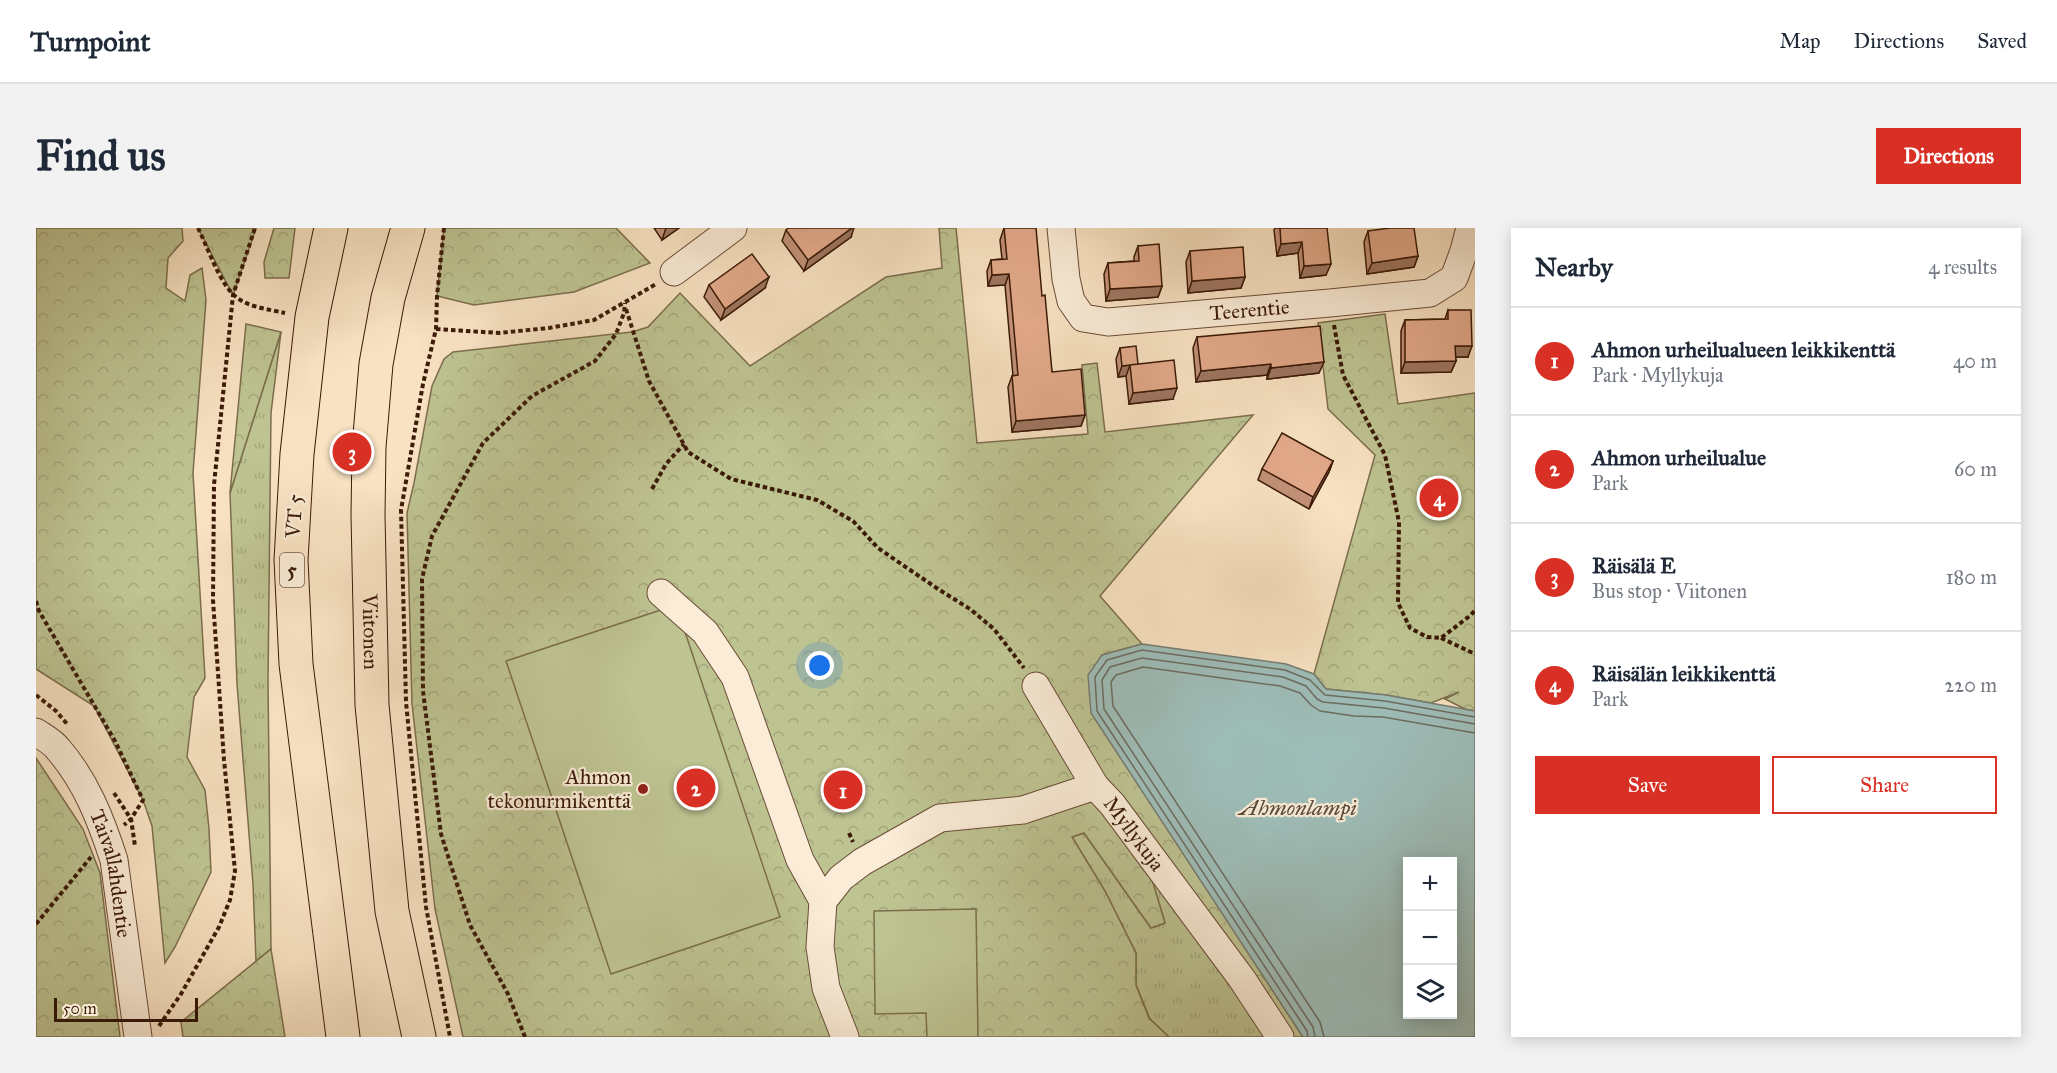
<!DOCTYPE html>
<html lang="en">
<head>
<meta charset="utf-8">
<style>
	body { margin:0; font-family:"IM FELL Great Primer",serif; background:#f2f2f3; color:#1f2937 }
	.controls { position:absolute; right:18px; bottom:18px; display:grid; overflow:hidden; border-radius:0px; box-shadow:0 3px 15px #0003 }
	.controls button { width:54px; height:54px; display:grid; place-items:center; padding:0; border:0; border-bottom:2px solid #e0e1e3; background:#fff; color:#1f2937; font:30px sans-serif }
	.scale { position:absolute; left:18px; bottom:15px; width:144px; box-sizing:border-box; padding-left:6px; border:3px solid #3b1a07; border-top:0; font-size:16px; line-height:21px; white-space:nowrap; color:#3b1a07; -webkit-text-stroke:4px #faecd7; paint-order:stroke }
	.you { position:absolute; left:784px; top:438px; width:21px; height:21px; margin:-15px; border:4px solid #fff; border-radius:50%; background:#1a73e8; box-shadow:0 0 0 9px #1a73e833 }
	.badge { display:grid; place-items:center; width:39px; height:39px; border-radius:50%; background:#d93025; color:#fff; font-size:20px; font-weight:700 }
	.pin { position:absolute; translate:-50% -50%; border:3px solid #fff; box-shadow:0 2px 6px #0006 }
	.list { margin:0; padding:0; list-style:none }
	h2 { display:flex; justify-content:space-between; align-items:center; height:78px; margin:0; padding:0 24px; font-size:26px }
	h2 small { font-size:20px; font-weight:400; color:#747a83 }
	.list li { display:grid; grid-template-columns:39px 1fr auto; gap:18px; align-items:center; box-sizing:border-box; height:108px; padding:0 24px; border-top:2px solid #e0e1e3 }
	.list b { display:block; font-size:22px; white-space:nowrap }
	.list p { margin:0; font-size:20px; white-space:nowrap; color:#747a83 }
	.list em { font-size:20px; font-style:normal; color:#747a83 }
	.actions { display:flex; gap:12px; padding:18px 24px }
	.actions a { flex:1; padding:14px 0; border:2px solid #d93025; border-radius:0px; text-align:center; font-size:21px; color:#d93025 }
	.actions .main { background:#d93025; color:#fff }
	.icon { flex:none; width:33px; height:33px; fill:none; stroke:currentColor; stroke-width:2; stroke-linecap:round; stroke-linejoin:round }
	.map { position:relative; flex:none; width:1439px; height:809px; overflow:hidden; border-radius:0px }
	header { display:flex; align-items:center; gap:36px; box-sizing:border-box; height:84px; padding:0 30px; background:#fff; border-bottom:2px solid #e0e1e3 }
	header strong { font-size:28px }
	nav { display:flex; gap:33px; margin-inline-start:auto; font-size:21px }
	.intro { display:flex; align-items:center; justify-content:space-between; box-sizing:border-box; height:144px; padding:0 36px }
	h1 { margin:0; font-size:42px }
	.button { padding:15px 27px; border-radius:0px; background:#d93025; color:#fff; font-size:21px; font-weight:700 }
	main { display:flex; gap:36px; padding:0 36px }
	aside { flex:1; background:#fff; border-radius:0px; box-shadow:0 3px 15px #0003 }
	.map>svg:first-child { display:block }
	.grass { fill:url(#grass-tufts); stroke:#7c6e4c; stroke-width:1.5 }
	.forest { fill:url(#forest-crowns); stroke:#7c6e4c; stroke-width:1.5 }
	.garden { fill:#bec392; stroke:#7c6e4c; stroke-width:1.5 }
	.water { fill:#9ebdb8; stroke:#767c71; stroke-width:1.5; fill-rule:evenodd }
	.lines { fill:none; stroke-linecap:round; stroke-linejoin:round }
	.shore { stroke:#6c6c60; stroke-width:1.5 }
	.minor-casing { stroke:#6a4c36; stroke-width:29 }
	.major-casing { stroke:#3b1a07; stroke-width:35 }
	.highway-casing { stroke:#3b1a07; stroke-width:35 }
	.path { stroke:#3b1a07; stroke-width:4; stroke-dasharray:4.5 3; stroke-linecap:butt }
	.minor { stroke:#faecd7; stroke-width:27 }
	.major { stroke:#f8e2c2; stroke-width:33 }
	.highway { stroke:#f8e2c2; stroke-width:33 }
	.wall { fill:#c29177; stroke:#3b1a07; stroke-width:1.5 }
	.shaded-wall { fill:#9e7661; stroke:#3b1a07; stroke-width:1.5 }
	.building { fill:#e2a98a; stroke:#3b1a07; stroke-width:1.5 }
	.poi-dot { fill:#8f2418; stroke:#faecd7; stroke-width:2 }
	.labels { text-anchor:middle; stroke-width:4.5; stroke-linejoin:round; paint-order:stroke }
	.shield { fill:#faecd7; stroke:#745945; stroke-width:1.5 }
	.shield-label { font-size:20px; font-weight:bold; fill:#3b1a07 }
	.street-label { font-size:21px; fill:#3b1a07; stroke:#faecd7 }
	.poi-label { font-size:21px; fill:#3b1a07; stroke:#faecd7; text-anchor:end }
	.water-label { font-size:22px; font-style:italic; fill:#594b3c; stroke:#faecd7 }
</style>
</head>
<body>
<header>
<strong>Turnpoint</strong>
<nav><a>Map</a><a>Directions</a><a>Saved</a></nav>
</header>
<div class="intro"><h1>Find us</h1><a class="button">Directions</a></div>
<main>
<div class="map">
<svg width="1439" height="809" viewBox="0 0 1439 809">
	<defs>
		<pattern id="grass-tufts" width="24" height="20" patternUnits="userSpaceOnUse" patternTransform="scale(1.5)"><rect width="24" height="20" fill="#bec392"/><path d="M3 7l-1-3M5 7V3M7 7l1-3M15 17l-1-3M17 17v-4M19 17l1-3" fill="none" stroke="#a4a77c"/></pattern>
		<pattern id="forest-crowns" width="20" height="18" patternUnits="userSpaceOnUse" patternTransform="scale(1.5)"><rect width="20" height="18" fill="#bec392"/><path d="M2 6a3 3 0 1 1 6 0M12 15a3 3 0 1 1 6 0" fill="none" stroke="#a4a77c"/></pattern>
	</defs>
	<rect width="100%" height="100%" fill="#f8e2c2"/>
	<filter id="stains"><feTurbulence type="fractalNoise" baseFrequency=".00333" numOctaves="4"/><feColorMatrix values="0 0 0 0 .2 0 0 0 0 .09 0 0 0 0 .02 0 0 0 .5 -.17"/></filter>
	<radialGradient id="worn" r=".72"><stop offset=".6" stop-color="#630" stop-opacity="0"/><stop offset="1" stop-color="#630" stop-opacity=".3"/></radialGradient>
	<path class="grass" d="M 245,104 L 235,185 L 232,454 L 235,721 L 220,733 L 217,656 L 201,456 L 194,265 Z
		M 1048,605 L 1115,700 L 1129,695 L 1117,655 L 1117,631 L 1244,809 L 1133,809 L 1114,791 L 1100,757 L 1100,725 L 1069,663 L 1036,609 Z"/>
	<path class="forest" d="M 0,0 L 146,0 L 147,13 L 132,30 L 130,60 L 149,73 L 154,47 L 166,40 L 170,72 L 157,245 L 169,450 L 158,469 L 151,529 L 169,562 L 173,601 L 175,644 L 139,719 L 129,735 L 116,598 L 107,572 L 58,478 L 0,441 Z
		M 162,0 L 220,0 L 197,67 L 166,8 Z
		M 238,0 L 259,0 L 253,50 L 229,50 L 228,34 Z
		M 408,0 L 580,0 L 614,35 L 538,64 L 438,77 L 401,68 Z
		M 903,0 L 920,0 L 941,215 L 1052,206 L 1046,137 L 1061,135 L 1069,204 L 1217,187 L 1064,368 L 1106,416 L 1066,427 L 1055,484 L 1267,809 L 1244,809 L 1117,633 L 1117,655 L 1129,695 L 1115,700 L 1048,605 L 1036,609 L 1069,663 L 1100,725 L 1100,757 L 1113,790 L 1133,809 L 427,809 L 399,681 L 376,476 L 371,285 L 378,255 L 396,158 L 408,131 L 417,124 L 596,104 L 612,99 L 644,65 L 714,138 L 850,49 L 906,40 Z
		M 1349,86 L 1362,176 L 1439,165 L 1439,483 L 1431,482 L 1409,471 L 1423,464 L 1395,475 L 1350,467 L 1290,461 L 1278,446 L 1339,227 L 1292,181 L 1282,95 Z
		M 210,96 L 245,104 L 194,265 Z
		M 0,530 L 47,601 L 64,645 L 84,809 L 0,809 Z
		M 235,721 L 249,809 L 147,809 L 145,794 Z"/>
	<path class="garden" d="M 640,377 L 744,689 L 575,746 L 470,433 Z
		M 940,681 L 942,809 L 891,809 L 890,785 L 839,786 L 838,683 Z"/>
	<path class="water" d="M 1106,416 L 1250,436 L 1278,446 L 1290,461 L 1350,467 L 1439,483 L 1439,809 L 1267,809 L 1055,485 L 1052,447 L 1066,427 ZM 1372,634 L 1416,634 L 1416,786 L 1372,786 Z"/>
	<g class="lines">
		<path class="shore" d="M 1272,809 L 1271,803 L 1061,483 L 1059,449 L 1071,432 L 1106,422 L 1249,442 L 1274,452 L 1289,467 L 1349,473 L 1439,489
			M 1279,809 L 1277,799 L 1068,481 L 1066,452 L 1074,439 L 1106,430 L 1247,449 L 1270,458 L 1281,471 L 1287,474 L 1348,480 L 1439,496
			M 1288,809 L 1284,794 L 1077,478 L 1075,454 L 1080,447 L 1107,439 L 1244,458 L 1264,465 L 1275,477 L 1284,483 L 1318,488 L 1347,489 L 1439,505"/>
		<defs>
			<g id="minor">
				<path id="s1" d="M 1025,0 L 1030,51 L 1035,73 L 1047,90 L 1072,94 L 1294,75 L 1394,65 L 1418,50 L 1428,23 L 1434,0"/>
				<path d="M 638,44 L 697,0"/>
				<path d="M 625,365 L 669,404 L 699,449 L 764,632 L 787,673"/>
				<path id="s2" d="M 1000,458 L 1059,558 L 1076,576 L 1206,751 L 1244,809"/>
				<path id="s3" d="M 0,504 C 7,509 17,514 22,521 C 50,553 65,592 78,632 L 102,809"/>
				<path d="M 809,809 L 790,760 L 784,719 L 787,673 L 805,650 L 826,634 L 904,590 L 987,582 L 1059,558"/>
			</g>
			<g id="major">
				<path id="s4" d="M 372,0 L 352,70 L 340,136 L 333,219 L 332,287 L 336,477 L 356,683 L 383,809"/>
			</g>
			<path id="highway" d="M 295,0 L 276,89 L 261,226 L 255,332 L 260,436 L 307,809"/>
		</defs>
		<use href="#minor" class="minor-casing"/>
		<use href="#major" class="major-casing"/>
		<use href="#highway" class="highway-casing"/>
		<path class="path" d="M 162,0 C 171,18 183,53 197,66 C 209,79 232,81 249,85
			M 408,0 L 401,68 L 400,101 L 387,156 L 365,282 L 370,474 L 390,679 L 414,809
			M 590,81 L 613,153 L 652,224 L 695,251 L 781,272 L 817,293 L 842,320 L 902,361 L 934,381 L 958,401 L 988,440
			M 1298,97 L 1307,147 L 1349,227 L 1363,294 L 1362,375 L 1374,400 L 1391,409 L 1405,410 L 1435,387 L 1439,382
			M 400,101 L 463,105 L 513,100 L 558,92 L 620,56
			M 616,261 L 630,236 L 648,216
			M 0,373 L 3,383 L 79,513 L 107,572 L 95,591 L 88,597
			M 1405,410 L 1439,426
			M 0,467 L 20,483 L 32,497
			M 78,565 L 95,591 L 99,618
			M 813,605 L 817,614
			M 0,696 L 55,629
			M 123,798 L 145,766 L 183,699 L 194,672 L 199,643 L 188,532 L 177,372 L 178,257 L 197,67 L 219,0
			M 489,809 L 472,766 L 434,697 L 405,606 L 387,463 L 386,351 L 396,308 L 447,215 L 496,168 L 559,133 L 580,106 L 588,85 L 589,75"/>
		<use href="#minor" class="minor"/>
		<use href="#major" class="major"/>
		<use href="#highway" class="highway"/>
	</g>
	<path class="wall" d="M 618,0 L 643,0 L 626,12 Z
		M 968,0 L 1006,68 L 1016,144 L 1049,187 L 1045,198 L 976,204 L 972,159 L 976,148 L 977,148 L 969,57 L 952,58 L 951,43 L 955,32 L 966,31 L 964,12 Z
		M 1239,0 L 1291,0 L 1290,47 L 1264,50 L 1262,25 L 1241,28 L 1238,2 Z
		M 750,2 L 815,9 L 768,43 L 746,13 Z
		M 1332,3 L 1382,28 L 1378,39 L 1331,46 L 1328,14 Z
		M 1102,18 L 1126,58 L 1122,69 L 1070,73 L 1068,46 L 1072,35 L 1098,33 L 1098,29 Z
		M 1154,23 L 1209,49 L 1205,60 L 1152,65 L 1150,34 Z
		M 673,57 L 729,60 L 685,92 L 668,69 Z
		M 1412,82 L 1432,129 L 1419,129 L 1420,133 L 1415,144 L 1365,145 L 1365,103 L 1369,92 L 1409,91 Z
		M 1161,109 L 1283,145 L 1231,151 L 1231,147 L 1160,154 L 1157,120 Z
		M 1084,120 L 1102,136 L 1137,171 L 1093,176 L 1090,148 L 1082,149 L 1080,131 Z
		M 1297,233 L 1293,244 L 1273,281 L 1222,252 L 1226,241 Z"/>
	<path class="shaded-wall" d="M 630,0 L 643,0 L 626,12 Z
		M 816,0 L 818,0 L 815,9 L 768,43 L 772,32 Z
		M 1266,14 L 1262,25 L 1241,28 L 1245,16 Z
		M 1382,28 L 1378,39 L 1331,46 L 1336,35 Z
		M 1295,36 L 1290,47 L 1264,50 L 1268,38 Z
		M 973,46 L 969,57 L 952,58 L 956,47 Z
		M 733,49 L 729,60 L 685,92 L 689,81 Z
		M 1209,49 L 1205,60 L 1152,65 L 1156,53 Z
		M 1126,58 L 1122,69 L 1070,73 L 1074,61 Z
		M 1419,118 L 1436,118 L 1432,129 L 1415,129 Z
		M 1420,133 L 1415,144 L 1365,145 L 1369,134 Z
		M 1288,134 L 1283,145 L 1231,151 L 1235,140 Z
		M 1235,136 L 1231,147 L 1160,154 L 1165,143 Z
		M 1094,137 L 1090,148 L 1082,149 L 1086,138 Z
		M 1141,160 L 1137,171 L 1093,176 L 1097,165 Z
		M 1049,187 L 1045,198 L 976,204 L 980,193 Z
		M 1297,233 L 1293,244 L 1273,281 L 1277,269 Z"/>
	<path class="building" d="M 752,0 L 816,0 L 772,32 L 750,2 Z
		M 968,0 L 1000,0 L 1006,68 L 1009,67 L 1016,144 L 1045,141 L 1049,187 L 980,193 L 976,148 L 982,147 L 973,46 L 956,47 L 955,32 L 971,31 Z
		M 1244,0 L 1291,0 L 1295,36 L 1268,38 L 1266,14 L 1245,16 Z
		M 1354,0 L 1378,0 L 1382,28 L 1336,35 L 1332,3 Z
		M 1123,16 L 1126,58 L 1074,61 L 1072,35 L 1103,33 L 1102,18 Z
		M 1207,19 L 1209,49 L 1156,53 L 1154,23 Z
		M 716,26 L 733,49 L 689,81 L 673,57 Z
		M 1412,82 L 1435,82 L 1436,118 L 1419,118 L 1420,133 L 1369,134 L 1369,92 L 1412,91 Z
		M 1284,98 L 1288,134 L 1235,140 L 1235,136 L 1165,143 L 1161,109 Z
		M 1100,118 L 1102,136 L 1086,138 L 1084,120 Z
		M 1138,132 L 1141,160 L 1097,165 L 1094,137 Z
		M 1246,205 L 1297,233 L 1277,269 L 1226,241 Z"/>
	<circle class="poi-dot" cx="607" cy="561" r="6"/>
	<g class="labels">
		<rect class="shield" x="244" y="325" width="24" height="34" rx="4.5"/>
		<g class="shield-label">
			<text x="256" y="349">5</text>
		</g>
		<g class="street-label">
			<text dy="7" stroke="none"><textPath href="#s1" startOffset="262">Teerentie</textPath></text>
			<text transform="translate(258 288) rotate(-87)" y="7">VT 5</text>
			<text dy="7" stroke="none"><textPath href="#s4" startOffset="408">Viitonen</textPath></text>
			<text dy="7" stroke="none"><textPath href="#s2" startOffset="178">Myllykuja</textPath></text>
			<text dy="7" stroke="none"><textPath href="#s3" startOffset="166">Taivallahdentie</textPath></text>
		</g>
		<g class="poi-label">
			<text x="595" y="556">Ahmon<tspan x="595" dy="24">tekonurmikenttä</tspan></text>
		</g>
		<g class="water-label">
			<text x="1262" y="587">Ahmonlampi</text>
		</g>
	</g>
	<rect width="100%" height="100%" filter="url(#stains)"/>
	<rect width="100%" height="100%" fill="url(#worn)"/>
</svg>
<div class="controls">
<button>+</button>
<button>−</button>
<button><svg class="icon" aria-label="layers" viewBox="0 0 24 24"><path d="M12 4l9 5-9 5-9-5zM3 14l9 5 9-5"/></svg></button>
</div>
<div class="scale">50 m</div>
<div class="you"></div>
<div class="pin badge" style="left:807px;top:562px">1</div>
<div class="pin badge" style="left:660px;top:560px">2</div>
<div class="pin badge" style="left:316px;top:224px">3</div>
<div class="pin badge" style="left:1403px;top:270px">4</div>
</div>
<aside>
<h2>Nearby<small>4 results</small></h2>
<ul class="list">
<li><span class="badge">1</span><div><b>Ahmon urheilualueen leikkikenttä</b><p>Park · Myllykuja</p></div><em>40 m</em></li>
<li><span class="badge">2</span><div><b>Ahmon urheilualue</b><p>Park</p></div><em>60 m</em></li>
<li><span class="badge">3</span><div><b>Räisälä E</b><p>Bus stop · Viitonen</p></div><em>180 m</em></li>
<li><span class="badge">4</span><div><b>Räisälän leikkikenttä</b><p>Park</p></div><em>220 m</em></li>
</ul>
<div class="actions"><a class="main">Save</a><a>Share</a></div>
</aside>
</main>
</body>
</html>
